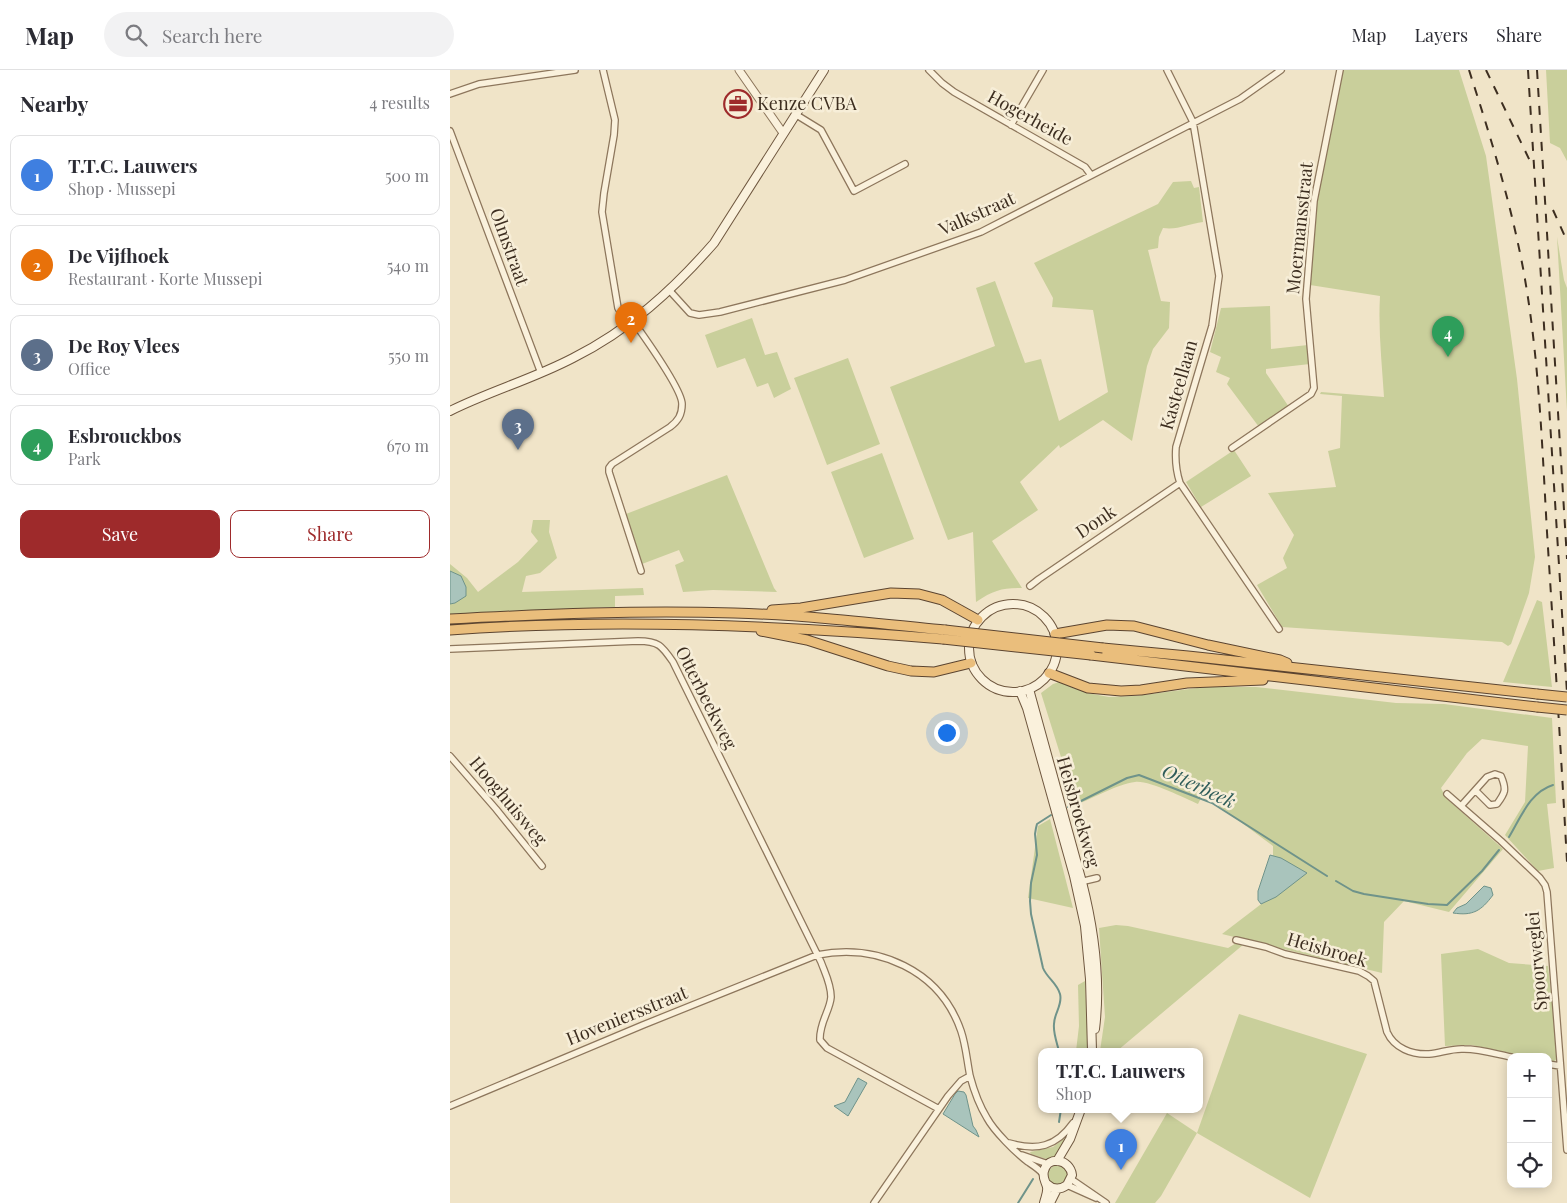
<!DOCTYPE html>
<html lang="en">
<head>
<meta charset="utf-8">
<style>
	body { margin:0; font-family:"Playfair Display",serif; background:#f2f2f3; color:#2b2b33 }
	.controls { position:absolute; right:15px; bottom:15px; display:grid; overflow:hidden; border-radius:10px; box-shadow:0 2px 12px #0003 }
	.controls button { width:45px; height:45px; display:grid; place-items:center; padding:0; border:0; border-bottom:1px solid #e1e1e2; background:#fff; color:#2b2b33; font:25px sans-serif }
	.you { position:absolute; left:496px; top:662px; width:18px; height:18px; margin:-12px; border:4px solid #fff; border-radius:50%; background:#1a73e8; box-shadow:0 0 0 8px #1a73e833 }
	.badge { display:grid; place-items:center; width:32px; height:32px; border-radius:50%; background:#9e2a2b; color:#fff; font-size:16px; font-weight:700 }
	.pin { position:absolute; translate:-50% -41px; filter:drop-shadow(0 1px 2px #0008) }
	.pin::after { content:''; position:absolute; top:26px; width:18px; height:15px; background:inherit; clip-path:polygon(0 0,100% 0,50% 100%) }
	.popup { position:absolute; left:588px; top:978px; width:165px; height:65px; box-sizing:border-box; display:grid; place-content:center; border-radius:10px; background:#fff; filter:drop-shadow(0 1px 4px #0005); font-size:16px; white-space:nowrap; color:#7c7c81 }
	.popup b { font-size:19px; color:#2b2b33 }
	.popup::after { content:''; position:absolute; left:50%; top:100%; margin-left:-10px; border:10px solid transparent; border-top-color:#fff }
	.list { margin:0; padding:0; list-style:none }
	h2 { display:flex; justify-content:space-between; align-items:center; height:65px; margin:0; padding:0 20px; font-size:21px }
	h2 small { font-size:16px; font-weight:400; color:#7c7c81 }
	.list li { display:grid; grid-template-columns:32px 1fr auto; gap:15px; align-items:center; box-sizing:border-box; height:80px; margin:0 10px 10px; padding:0 10px; border:1px solid #e1e1e2; border-radius:10px }
	.list b { display:block; font-size:19px; white-space:nowrap }
	.list p { margin:0; font-size:16px; white-space:nowrap; color:#7c7c81 }
	.list em { font-size:16px; font-style:normal; color:#7c7c81 }
	.actions { display:flex; gap:10px; padding:15px 20px }
	.actions a { flex:1; padding:11px 0; border:1px solid #9e2a2b; border-radius:10px; text-align:center; font-size:18px; color:#9e2a2b }
	.actions .main { background:#9e2a2b; color:#fff }
	.icon { flex:none; width:28px; height:28px; fill:none; stroke:currentColor; stroke-width:2; stroke-linecap:round; stroke-linejoin:round }
	.map { position:relative; flex:none; width:1117px; height:1133px; overflow:hidden }
	header { display:flex; align-items:center; gap:30px; box-sizing:border-box; height:70px; padding:0 25px; background:#fff; border-bottom:1px solid #e1e1e2 }
	header strong { font-size:24px }
	nav { display:flex; gap:28px; margin-inline-start:auto; font-size:18px }
	.search { width:350px; height:45px; background:#f2f2f3; display:flex; align-items:center; gap:12px; box-sizing:border-box; padding:0 18px; border-radius:28px; color:#7c7c81; font-size:19px }
	main { display:flex }
	aside { flex:1; background:#fff }
	.map>svg:first-child { display:block }
	.green { fill:#c9cf9b }
	.water { fill:#a9c4bc; stroke:#6f938a }
	.lines { fill:none; stroke-linecap:round; stroke-linejoin:round }
	.stream { stroke:#6f938a; stroke-width:2 }
	.minor-casing { stroke:#8d765c; stroke-width:8 }
	.tertiary-casing { stroke:#8d765c; stroke-width:9 }
	.secondary-casing { stroke:#6f573f; stroke-width:10 }
	.trunk-casing { stroke:#5b4430; stroke-width:11 }
	.minor { stroke:#faf1dc; stroke-width:5.5 }
	.tertiary { stroke:#faf1dc; stroke-width:7 }
	.secondary { stroke:#faf1dc; stroke-width:8 }
	.trunk { stroke:#eabe7c; stroke-width:9 }
	.rail { stroke:#3d2e20; stroke-width:2; stroke-dasharray:9 9; stroke-linecap:butt }
	.trunk-bridge-casing { stroke:#5b4430; stroke-width:11; stroke-linecap:butt }
	.trunk-bridge { stroke:#eabe7c; stroke-width:9 }
	.labels { text-anchor:middle; stroke-width:5; stroke-linejoin:round; paint-order:stroke }
	.poi-label { font-size:18px; fill:#3d2e20; stroke:#f7eed8; text-anchor:start }
	.street-label { font-size:18px; fill:#3d2e20; stroke:#f7eed8 }
	.water-label { font-size:19px; font-style:italic; fill:#2f5d5a; stroke:#f7eed8 }
</style>
</head>
<body>
<header>
<strong>Map</strong>
<div class="search"><svg class="icon" aria-label="search" viewBox="0 0 24 24"><circle cx="10" cy="10" r="6"/><path d="M15 15l6 6"/></svg>Search here</div>
<nav><a>Map</a><a>Layers</a><a>Share</a></nav>
</header>
<main>
<aside>
<h2>Nearby<small>4 results</small></h2>
<ul class="list">
<li><span class="badge" style="background:#3f7fe0">1</span><div><b>T.T.C. Lauwers</b><p>Shop · Mussepi</p></div><em>500 m</em></li>
<li><span class="badge" style="background:#e8710a">2</span><div><b>De Vijfhoek</b><p>Restaurant · Korte Mussepi</p></div><em>540 m</em></li>
<li><span class="badge" style="background:#5c6f8a">3</span><div><b>De Roy Vlees</b><p>Office</p></div><em>550 m</em></li>
<li><span class="badge" style="background:#2e9e5b">4</span><div><b>Esbrouckbos</b><p>Park</p></div><em>670 m</em></li>
</ul>
<div class="actions"><a class="main">Save</a><a>Share</a></div>
</aside>
<div class="map">
<svg width="1117" height="1133" viewBox="0 0 1117 1133">
	<rect width="100%" height="100%" fill="#f0e4c8"/>
	<path class="green" d="M 893,0 L 1009,0 L 1036,86 L 1067,309 L 1085,487 L 1079,523 L 1061,574 L 1058,576 L 1052,572 L 832,557 L 807,515 L 837,498 L 833,488 L 844,465 L 818,423 L 886,417 L 878,381 L 890,378 L 892,326 L 870,324 L 871,322 L 934,327 C 932,294 928,260 930,226 L 860,215 L 867,131 Z
		M 1096,0 L 1117,0 L 1117,91 L 1110,78 L 1100,73 Z
		M 741,111 L 744,118 L 749,117 L 753,152 C 738,154 728,160 713,158 L 709,167 L 708,178 L 698,180 L 711,231 L 720,232 L 719,258 L 703,279 L 697,296 L 682,371 L 653,350 L 610,378 L 609,375 L 570,412 L 588,440 L 542,471 L 572,518 C 552,518 544,520 526,532 L 523,462 L 498,470 L 440,317 L 545,276 L 526,218 L 545,211 L 575,293 L 591,289 L 609,351 L 658,322 L 643,240 L 602,237 L 603,228 L 584,193 L 708,134 L 723,112 Z
		M 1107,167 L 1114,210 L 1117,218 L 1117,341 Z
		M 820,236 L 821,279 L 858,275 L 860,294 L 816,299 L 816,303 L 839,337 L 809,357 L 777,314 L 780,308 L 766,302 L 771,287 L 760,282 L 771,238 Z
		M 302,248 L 315,285 L 327,282 L 341,319 L 324,328 L 318,313 L 307,317 L 295,288 L 267,298 L 255,265 Z
		M 398,288 L 430,374 L 377,395 L 344,308 Z
		M 784,380 L 801,406 L 751,437 L 736,412 Z
		M 432,383 L 464,469 L 414,488 L 381,402 Z
		M 277,405 L 324,518 L 327,522 L 263,520 L 233,522 L 225,495 L 234,491 L 229,480 L 192,494 L 176,444 Z
		M 83,450 L 100,450 L 99,462 L 107,488 L 90,503 L 76,506 L 72,522 L 193,518 L 194,525 L 165,526 L 165,537 L 0,544 L 0,534 L 5,533 L 11,507 L 0,501 L 0,494 L 17,508 L 28,522 L 68,492 L 88,471 L 81,462 Z
		M 1087,530 L 1092,532 L 1102,617 L 1053,612 Z
		M 609,612 L 637,623 L 659,627 L 685,626 L 755,617 L 806,617 L 946,633 L 994,634 L 1102,648 L 1106,733 L 1097,734 L 1104,798 L 1088,801 L 1055,765 L 1075,732 L 1078,676 L 1032,669 L 1017,683 L 991,718 L 996,728 L 1053,779 L 999,842 L 954,831 L 934,852 L 932,903 L 772,864 L 848,806 L 823,787 L 823,776 L 753,724 L 748,734 C 734,728 699,710 685,712 C 668,714 643,728 626,735 L 591,623 L 603,614 Z
		M 600,749 L 623,838 L 578,828 L 588,756 Z
		M 666,855 L 678,856 L 778,878 L 788,872 L 794,874 L 667,981 L 650,981 L 655,947 L 649,858 Z
		M 1028,879 L 1059,893 L 1098,896 L 1108,988 L 1103,992 L 1098,991 L 1098,987 L 1077,987 L 1022,975 L 995,976 L 991,884 Z
		M 635,911 C 636,935 638,958 637,981 L 626,981 L 629,956 L 628,915 Z
		M 789,944 L 917,984 L 860,1128 L 747,1063 L 711,1126 L 705,1133 L 665,1133 L 717,1043 L 747,1063 Z
		M 616,1067 L 604,1087 L 596,1089 L 581,1084 L 580,1082 L 603,1077 Z
		M598 1105a10 10 0 1 1 20 0a10 10 0 1 1-20 0Z"/>
	<path class="water" d="M 0,501 L 11,506 L 16,517 L 16,526 L 5,533 L 0,534 Z
		M 820,785 L 831,788 L 857,803 L 826,827 L 811,834 L 808,830 L 808,821 Z
		M 1034,816 L 1041,818 L 1043,825 C 1031,841 1023,846 1003,843 L 1007,838 L 1016,834 Z
		M 408,1008 L 417,1013 L 398,1046 L 384,1036 L 395,1032 Z
		M 508,1021 L 514,1022 L 516,1025 L 523,1056 L 526,1060 L 529,1067 L 493,1044 L 505,1024 Z"/>
	<g class="lines">
		<path class="stream" d="M 629,732 L 677,708 L 689,705 L 762,733 L 877,806
			M 618,737 L 624,734
			M 601,745 L 587,754 L 586,758 L 585,764 L 587,785 L 581,813 L 580,831 L 581,844 L 593,898 C 597,908 607,913 610,924 C 613,935 604,943 604,954 C 603,963 607,973 609,981
			M 1059,767 C 1071,747 1080,722 1103,715
			M 886,811 L 903,821 L 914,824 L 978,834 L 997,835 L 1032,801 L 1049,780
			M 609,1052 L 611,1039
			M 568,1133 L 583,1109"/>
		<defs>
			<path id="minor" d="M 153,0 L 165,50 L 164,65 L 154,123 L 152,142 L 168,238 L 178,255
				M 479,0 L 492,13 L 504,22 L 635,97 L 641,105
				M 717,0 L 743,52 L 769,206 L 762,256 L 726,377 C 725,390 726,401 730,413 L 829,559
				M 0,24 L 29,14 L 125,0
				M 345,44 L 371,60 L 404,121 L 455,94
				M 561,55 L 593,0
				M 0,61 L 91,303
				M 220,221 L 240,243 L 249,245 L 270,242 L 395,210 L 531,162 L 790,29 L 831,0
				M 183,251 C 193,265 232,320 232,334 C 232,345 228,351 220,357 L 162,394 L 159,398 L 159,402 L 191,501
				M 782,378 L 861,324 L 864,318 L 856,229 L 864,131 L 890,0
				M 580,516 L 589,509 L 730,413
				M 0,579 L 188,571 C 209,571 212,576 223,592 L 371,892 C 375,903 381,914 381,927 C 380,941 369,953 370,970 L 377,978 L 489,1039
				M 0,686 L 46,739 L 92,796
				M 997,724 L 1051,771 L 1090,808 L 1095,815 L 1097,822 L 1117,1080
				M 1011,736 L 1037,707 L 1045,704 L 1051,706 C 1057,720 1055,723 1047,734 L 1040,735 L 1026,721
				M 630,812 L 647,808
				M 786,870 L 816,877 L 835,884 L 909,901 L 918,906 L 924,911 L 937,962 C 944,978 962,985 979,984 C 991,983 1002,978 1014,979 C 1030,979 1046,984 1061,987
				M 1098,994 L 1110,996
				M 0,1036 L 193,955 L 367,885 C 428,873 490,900 511,961 C 516,976 517,991 520,1006 C 524,1021 529,1035 537,1048 C 544,1061 566,1083 578,1092 C 584,1096 589,1099 593,1104
				M 559,1073 C 587,1081 606,1077 623,1053
				M 572,1085 L 598,1094
				M 621,1109 L 656,1133
				M 617,1115 L 646,1128
				M 424,1133 L 498,1026 L 511,1011 L 520,1006"/>
			<path id="tertiary" d="M 289,0 L 333,63"/>
			<path id="secondary" d="M 0,341 C 40,321 83,309 123,288 C 179,260 223,220 264,173 L 374,0
				M519 578a44 44 0 1 1 88 0a44 44 0 1 1-88 0Z
				M 579,619 L 632,812 C 644,859 651,910 645,959
				M 570,621 L 577,638 L 624,806 L 635,856 L 640,909 L 642,981
				M 607,1091 L 620,1069 L 631,1039
				M 594,1133 C 595,1128 598,1123 597,1117 C 596,1112 592,1108 594,1101 C 598,1085 620,1089 622,1105 L 617,1115 C 610,1120 603,1120 597,1114
				M 600,1133 L 607,1119"/>
			<path id="trunk" d="M 322,540 L 351,538 L 441,523 L 469,524 L 492,530 L 528,550
				M 0,549 C 95,544 189,540 284,543 C 354,545 425,553 495,560
				M 0,560 C 163,548 330,555 493,569
				M 311,561 L 357,570 L 438,596 L 461,601 L 484,602 L 521,593
				M 605,564 L 657,555 L 684,556 L 758,575 L 830,590 L 837,593
				M 653,578 L 738,586 L 1087,624
				M 641,585 L 1087,637
				M 599,603 L 638,618 L 671,621 L 691,620 L 737,613 L 813,610"/>
		</defs>
		<use href="#minor" class="minor-casing"/>
		<use href="#tertiary" class="tertiary-casing"/>
		<use href="#secondary" class="secondary-casing"/>
		<use href="#trunk" class="trunk-casing"/>
		<use href="#minor" class="minor"/>
		<use href="#tertiary" class="tertiary"/>
		<use href="#secondary" class="secondary"/>
		<use href="#trunk" class="trunk"/>
		<path class="rail" d="M 1019,0 C 1040,65 1060,130 1073,198 C 1089,285 1092,374 1097,462 C 1104,572 1111,682 1117,792
			M 1036,0 L 1080,91
			M 1078,0 L 1117,623
			M 1087,0 L 1117,489
			M 1103,140 L 1117,171"/>
		<defs>
			<path id="trunk-bridge" d="M 495,560 L 653,578
				M 493,569 L 641,585
				M 1087,624 L 1117,627
				M 1087,637 L 1117,640"/>
		</defs>
		<use href="#trunk-bridge" class="trunk-bridge-casing"/>
		<use href="#trunk-bridge" class="trunk-bridge"/>
	</g>
	<defs>
		<symbol id="office-ring" viewBox="-11 -11 22 22"><circle r="9.5" fill="#f7eed8" stroke="#9e2a2b" stroke-width="1.5"/><path d="M-6-3h4V-5.5h4V-3h4V5H-6ZM-1-4.5V-3h2v-1.5ZM-6 0V1H6V0Z" fill="#9e2a2b"/></symbol>
	</defs>
	<g fill-rule="evenodd">
		<use href="#office-ring" x="272" y="18" width="32" height="32"/>
	</g>
	<g class="labels">
		<g class="poi-label">
			<text x="307" y="40">Kenze CVBA</text>
		</g>
		<g class="street-label">
			<text transform="translate(580 48) rotate(29)" y="6">Hogerheide</text>
			<text transform="translate(527 144) rotate(-24)" y="6">Valkstraat</text>
			<text transform="translate(850 158) rotate(-84)" y="6">Moermansstraat</text>
			<text transform="translate(59 177) rotate(70)" y="6">Olmstraat</text>
			<text transform="translate(729 315) rotate(-74)" y="6">Kasteellaan</text>
			<text transform="translate(646 452) rotate(-34)" y="6">Donk</text>
			<text transform="translate(256 628) rotate(63)" y="6">Otterbeekweg</text>
			<text transform="translate(58 731) rotate(50)" y="6">Hooghuisweg</text>
			<text transform="translate(628 742) rotate(74)" y="6">Heisbroekweg</text>
			<text transform="translate(877 880) rotate(16)" y="6">Heisbroek</text>
			<text transform="translate(1087 891) rotate(-95)" y="6">Spoorweglei</text>
			<text transform="translate(177 946) rotate(-22)" y="6">Hoveniersstraat</text>
		</g>
		<g class="water-label">
			<text transform="translate(749 716) rotate(25)" y="7">Otterbeek</text>
		</g>
	</g>
</svg>
<div class="controls">
<button>+</button>
<button>−</button>
<button><svg class="icon" aria-label="locate" viewBox="0 0 24 24"><circle cx="12" cy="12" r="6"/><path d="M12 2v4M12 18v4M2 12h4M18 12h4"/></svg></button>
</div>
<div class="you"></div>
<div class="pin badge" style="left:671px;top:1100px;background:#3f7fe0">1</div>
<div class="popup"><b>T.T.C. Lauwers</b>Shop</div>
<div class="pin badge" style="left:181px;top:273px;background:#e8710a">2</div>
<div class="pin badge" style="left:68px;top:380px;background:#5c6f8a">3</div>
<div class="pin badge" style="left:998px;top:287px;background:#2e9e5b">4</div>
</div>
</main>
</body>
</html>
